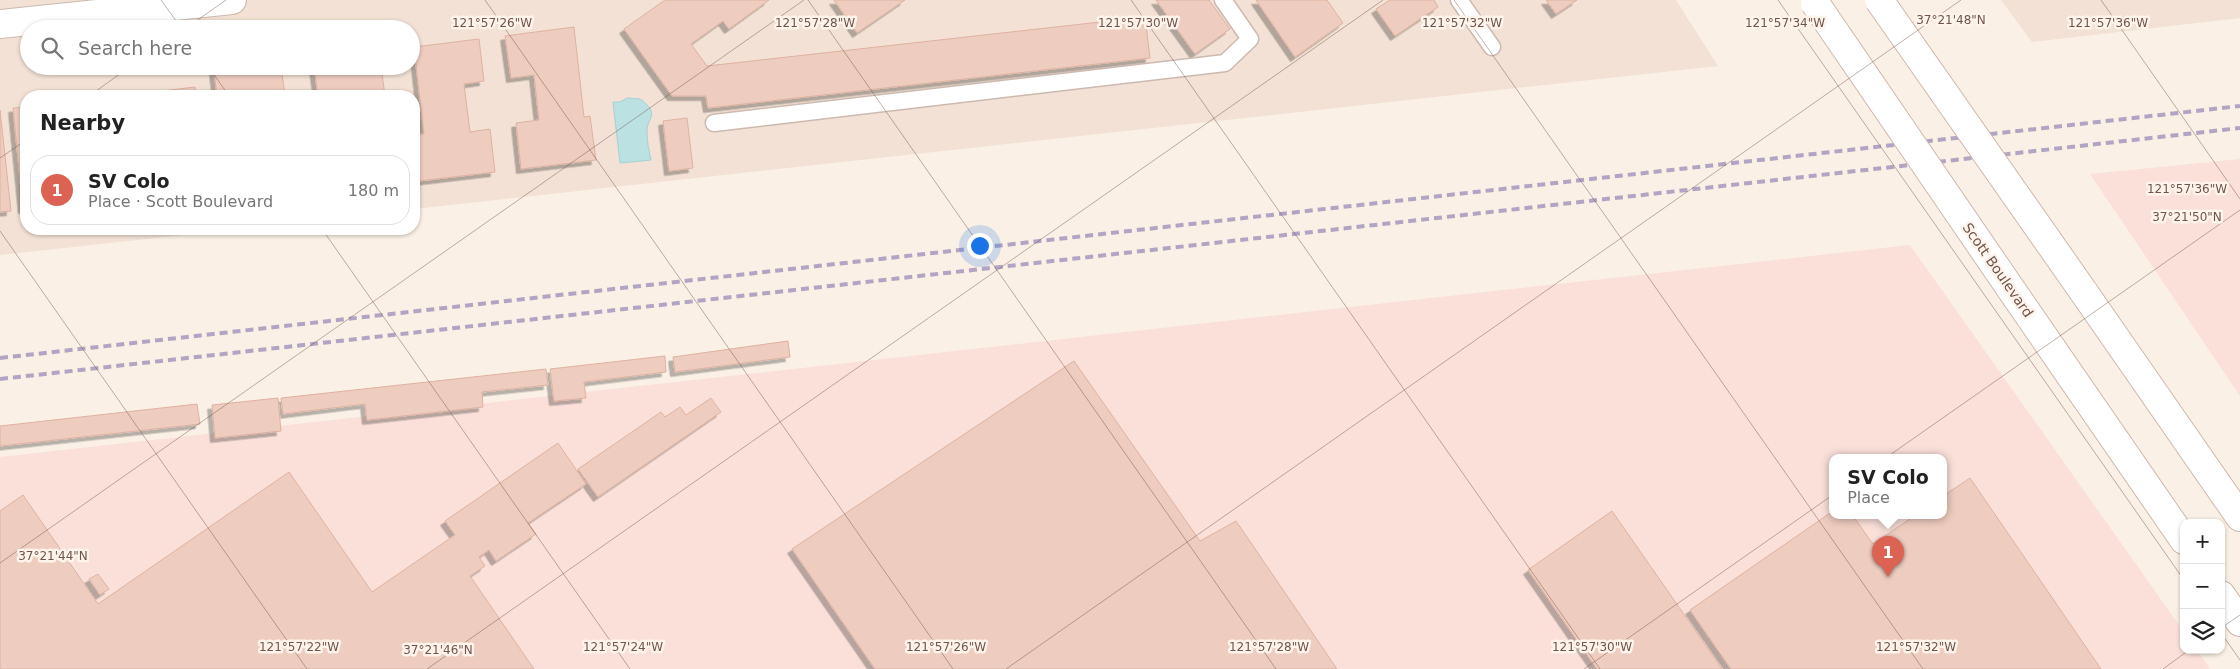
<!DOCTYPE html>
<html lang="en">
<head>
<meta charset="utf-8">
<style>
	body { margin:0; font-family:"DejaVu Sans",sans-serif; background:#f6f6f6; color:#222 }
	.controls { position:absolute; right:15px; bottom:15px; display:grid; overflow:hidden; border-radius:10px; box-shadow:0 1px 4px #0004 }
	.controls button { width:45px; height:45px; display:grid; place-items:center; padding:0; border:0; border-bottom:1px solid #e0e0e0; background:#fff; color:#222; font:25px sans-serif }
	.you { position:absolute; left:979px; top:245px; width:18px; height:18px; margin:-12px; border:4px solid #fff; border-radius:50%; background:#1a73e8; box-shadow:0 0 0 8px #1a73e833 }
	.badge { display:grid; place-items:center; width:32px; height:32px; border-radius:50%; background:#dc6353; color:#fff; font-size:16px; font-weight:700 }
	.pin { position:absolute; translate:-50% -41px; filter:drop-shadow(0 1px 2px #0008) }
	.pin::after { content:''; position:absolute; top:26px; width:18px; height:15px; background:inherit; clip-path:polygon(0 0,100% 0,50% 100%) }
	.popup { position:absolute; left:1829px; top:454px; width:118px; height:65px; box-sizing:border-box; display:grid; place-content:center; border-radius:10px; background:#fff; filter:drop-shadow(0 1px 4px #0005); font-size:16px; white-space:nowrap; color:#767676 }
	.popup b { font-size:19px; color:#222 }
	.popup::after { content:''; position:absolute; left:50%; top:100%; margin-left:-10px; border:10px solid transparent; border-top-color:#fff }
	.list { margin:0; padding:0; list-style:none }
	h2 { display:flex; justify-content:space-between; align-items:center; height:65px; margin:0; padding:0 20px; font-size:21px }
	h2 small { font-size:16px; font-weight:400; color:#767676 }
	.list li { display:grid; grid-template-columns:32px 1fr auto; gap:15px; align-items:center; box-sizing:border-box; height:70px; margin:0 10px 10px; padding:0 10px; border:1px solid #e0e0e0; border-radius:20px }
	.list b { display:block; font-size:19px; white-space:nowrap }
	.list p { margin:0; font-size:16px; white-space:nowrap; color:#767676 }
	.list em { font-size:16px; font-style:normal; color:#767676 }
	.icon { flex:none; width:28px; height:28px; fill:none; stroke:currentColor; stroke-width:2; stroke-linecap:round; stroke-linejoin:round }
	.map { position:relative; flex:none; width:2240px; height:669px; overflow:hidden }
	.search { position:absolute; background:#fff; box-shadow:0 1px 4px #0004; left:20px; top:20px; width:400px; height:55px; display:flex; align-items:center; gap:12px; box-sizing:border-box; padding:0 18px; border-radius:28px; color:#767676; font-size:19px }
	.panel { position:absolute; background:#fff; box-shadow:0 1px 4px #0004; left:20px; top:90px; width:400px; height:145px; border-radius:20px }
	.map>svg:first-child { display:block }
	.residential { fill:#f2e1d4; fill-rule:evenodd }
	.commercial { fill:#fae0d9; fill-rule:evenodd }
	.water { fill:#bbe1e3; stroke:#a2d1d4 }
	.building { fill:#eeccbf; stroke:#dfb2a0; filter:url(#shadow) }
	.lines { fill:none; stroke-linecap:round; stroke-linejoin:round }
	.lane-casing { stroke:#cdb9af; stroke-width:19 }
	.street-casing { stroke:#cdb9af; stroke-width:30 }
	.secondary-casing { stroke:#d0b8ad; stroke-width:30 }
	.lane { stroke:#fff; stroke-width:16 }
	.street { stroke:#fff; stroke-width:28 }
	.secondary { stroke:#fff; stroke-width:28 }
	.rail { stroke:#b2a4c3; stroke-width:4; stroke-dasharray:8 5; stroke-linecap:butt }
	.secondary-bridge-casing { stroke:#d0b8ad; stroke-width:30; stroke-linecap:butt }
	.secondary-bridge { stroke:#fff; stroke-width:28 }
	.ticks { fill:none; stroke:#71554c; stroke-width:1; stroke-opacity:0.45 }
	.labels { text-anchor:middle; stroke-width:5; stroke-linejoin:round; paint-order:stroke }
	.street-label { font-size:14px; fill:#71554c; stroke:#fef4eb }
	.ticks-label { font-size:12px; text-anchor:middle; fill:#71554c; stroke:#fef4eb; stroke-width:5; stroke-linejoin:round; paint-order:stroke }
</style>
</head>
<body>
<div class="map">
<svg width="2240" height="669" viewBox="0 0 2240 669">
	<defs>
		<filter id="shadow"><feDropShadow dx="-4.5" dy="4.5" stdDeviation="0" flood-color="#0004"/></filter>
	</defs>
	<rect width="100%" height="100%" fill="#faf0e5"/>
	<path class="residential" d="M 0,0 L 1676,0 L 1718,66 L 414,209 L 414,96 L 26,96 L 26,229 L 238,229 L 0,255 ZM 29,29 L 411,29 L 411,66 L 29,66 Z
		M 2001,0 L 2240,0 L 2240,18 L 2032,42 Z"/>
	<path class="commercial" d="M 2240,159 L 2240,396 L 2090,174 Z
		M 1910,245 L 2184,632 L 2184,650 L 2197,650 L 2210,669 L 0,669 L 0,457 ZM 1833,458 L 1943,458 L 1943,516 L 1833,516 Z"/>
	<path class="water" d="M 627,98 L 640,99 C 662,115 646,117 647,132 C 647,142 649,151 651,160 L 620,163 L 613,102 L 620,102 Z"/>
	<path class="building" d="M 665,0 L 769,0 L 729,29 L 723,21 L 691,44 L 707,66 L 1145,17 L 1150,58 L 708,108 L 706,96 L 672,96 L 624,29 Z
		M 834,0 L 905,0 L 857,33 Z
		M 1156,0 L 1209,0 L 1230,29 L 1195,54 Z
		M 1256,0 L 1327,0 L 1343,23 L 1295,57 Z
		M 1390,0 L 1434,0 L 1438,7 L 1395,36 L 1376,9 Z
		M 1546,0 L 1577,0 L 1556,14 Z
		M 574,27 L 584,117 L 590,116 L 596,160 L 521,169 L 516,123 L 539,120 L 534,75 L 511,78 L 505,36 Z
		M 479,39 L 484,81 L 464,84 L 470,132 L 490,129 L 495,172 L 419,181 L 414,135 L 424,134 L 414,47 Z
		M 245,66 L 281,66 L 285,96 L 217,96 L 214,70 Z
		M 314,66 L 381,66 L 385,96 L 318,96 Z
		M 195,87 L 196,96 L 122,96 Z
		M 26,107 L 26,209 L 23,209 L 13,108 Z
		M 0,110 L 11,211 L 0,212 Z
		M 687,118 L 693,168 L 669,171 L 663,121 Z
		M 788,341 L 790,357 L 675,372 L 673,357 Z
		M 665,356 L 666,372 L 584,382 L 586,398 L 554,401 L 550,369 Z
		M 1074,361 L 1200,541 L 1236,521 L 1337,669 L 875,669 L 792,549 Z
		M 546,369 L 548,385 L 482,392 L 483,407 L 367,420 L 365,404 L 283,414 L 281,398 Z
		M 278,398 L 281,431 L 215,438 L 212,405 Z
		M 711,398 L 721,412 L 598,497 L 578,469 L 661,412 L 665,417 L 680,407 L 686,415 Z
		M 197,404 L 200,424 L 0,446 L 0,426 Z
		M 558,443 L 586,484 L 528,523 L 536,534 L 496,561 L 489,550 L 479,557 L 485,566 L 470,576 L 534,669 L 0,669 L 0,511 L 23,495 L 98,604 L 289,472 L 372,592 L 455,535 L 445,521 Z
		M 1970,478 L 2101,669 L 1731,669 L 1690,610 L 1833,511 L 1833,516 L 1853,516 L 1873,544 L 1914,516 L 1943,516 L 1943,496 Z
		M 1612,511 L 1722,669 L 1597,669 L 1528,570 Z
		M 98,574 L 109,589 L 100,595 L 89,579 Z"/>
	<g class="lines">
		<defs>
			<path id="lane" d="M 1459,0 L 1492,47
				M 714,123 L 1225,63 L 1250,39 L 1223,0"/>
			<path id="street" d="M 0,24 L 232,0"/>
			<path id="secondary" d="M 2083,291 L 2240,517
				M 2017,298 L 2184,540
				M 2221,595 L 2240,622"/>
		</defs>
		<use href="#lane" class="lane-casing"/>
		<use href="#street" class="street-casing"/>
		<use href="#secondary" class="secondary-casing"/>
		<use href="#lane" class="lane"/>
		<use href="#street" class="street"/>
		<use href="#secondary" class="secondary"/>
		<path class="rail" d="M 0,358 L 2240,106
			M 0,379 L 2240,128"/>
		<defs>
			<path id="secondary-bridge" d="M 1879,0 L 2083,291
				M 1815,3 L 2017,298"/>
		</defs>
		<use href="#secondary-bridge" class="secondary-bridge-casing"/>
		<use href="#secondary-bridge" class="secondary-bridge"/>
	</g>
	<path class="ticks" d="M 161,0 L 182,29M 485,0 L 953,669M 808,0 L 1276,669M 1131,0 L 1600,669M 1454,0 L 1923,669M 1778,0 L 2184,580M 2101,0 L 2240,199M 185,29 L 226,0M 208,66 L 229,96M 89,96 L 131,66M 0,158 L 26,140M 322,229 L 630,669M 0,231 L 307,669M 0,563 L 804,0M 2221,628 L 2240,615M 2221,633 L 2240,660M 427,669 L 1383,0M 1006,669 L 1961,0M 1584,669 L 2240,210M 2163,669 L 2189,650"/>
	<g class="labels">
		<g class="street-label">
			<text transform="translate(1998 270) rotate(55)" y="5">Scott Boulevard</text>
		</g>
	</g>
	<g class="ticks-label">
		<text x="1951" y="24">37°21'48"N</text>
		<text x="492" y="27">121°57'26"W</text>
		<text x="815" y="27">121°57'28"W</text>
		<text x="1462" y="27">121°57'32"W</text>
		<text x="1785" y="27">121°57'34"W</text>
		<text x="1138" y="27">121°57'30"W</text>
		<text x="2108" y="27">121°57'36"W</text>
		<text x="2187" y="193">121°57'36"W</text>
		<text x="2187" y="221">37°21'50"N</text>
		<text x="53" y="560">37°21'44"N</text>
		<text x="299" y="651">121°57'22"W</text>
		<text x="623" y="651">121°57'24"W</text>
		<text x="946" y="651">121°57'26"W</text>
		<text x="1269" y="651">121°57'28"W</text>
		<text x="1592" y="651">121°57'30"W</text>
		<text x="1916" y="651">121°57'32"W</text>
		<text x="438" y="654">37°21'46"N</text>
	</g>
</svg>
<div class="controls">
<button>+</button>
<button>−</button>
<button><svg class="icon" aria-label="layers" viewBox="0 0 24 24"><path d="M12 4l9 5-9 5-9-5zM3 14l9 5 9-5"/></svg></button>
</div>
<div class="you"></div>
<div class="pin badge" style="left:1888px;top:577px">1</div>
<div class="popup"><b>SV Colo</b>Place</div>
<div class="search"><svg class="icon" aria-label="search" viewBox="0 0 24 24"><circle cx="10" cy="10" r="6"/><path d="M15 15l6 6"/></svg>Search here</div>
<section class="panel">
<h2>Nearby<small></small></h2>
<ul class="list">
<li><span class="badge">1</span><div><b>SV Colo</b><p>Place · Scott Boulevard</p></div><em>180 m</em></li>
</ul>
</section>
</div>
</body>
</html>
